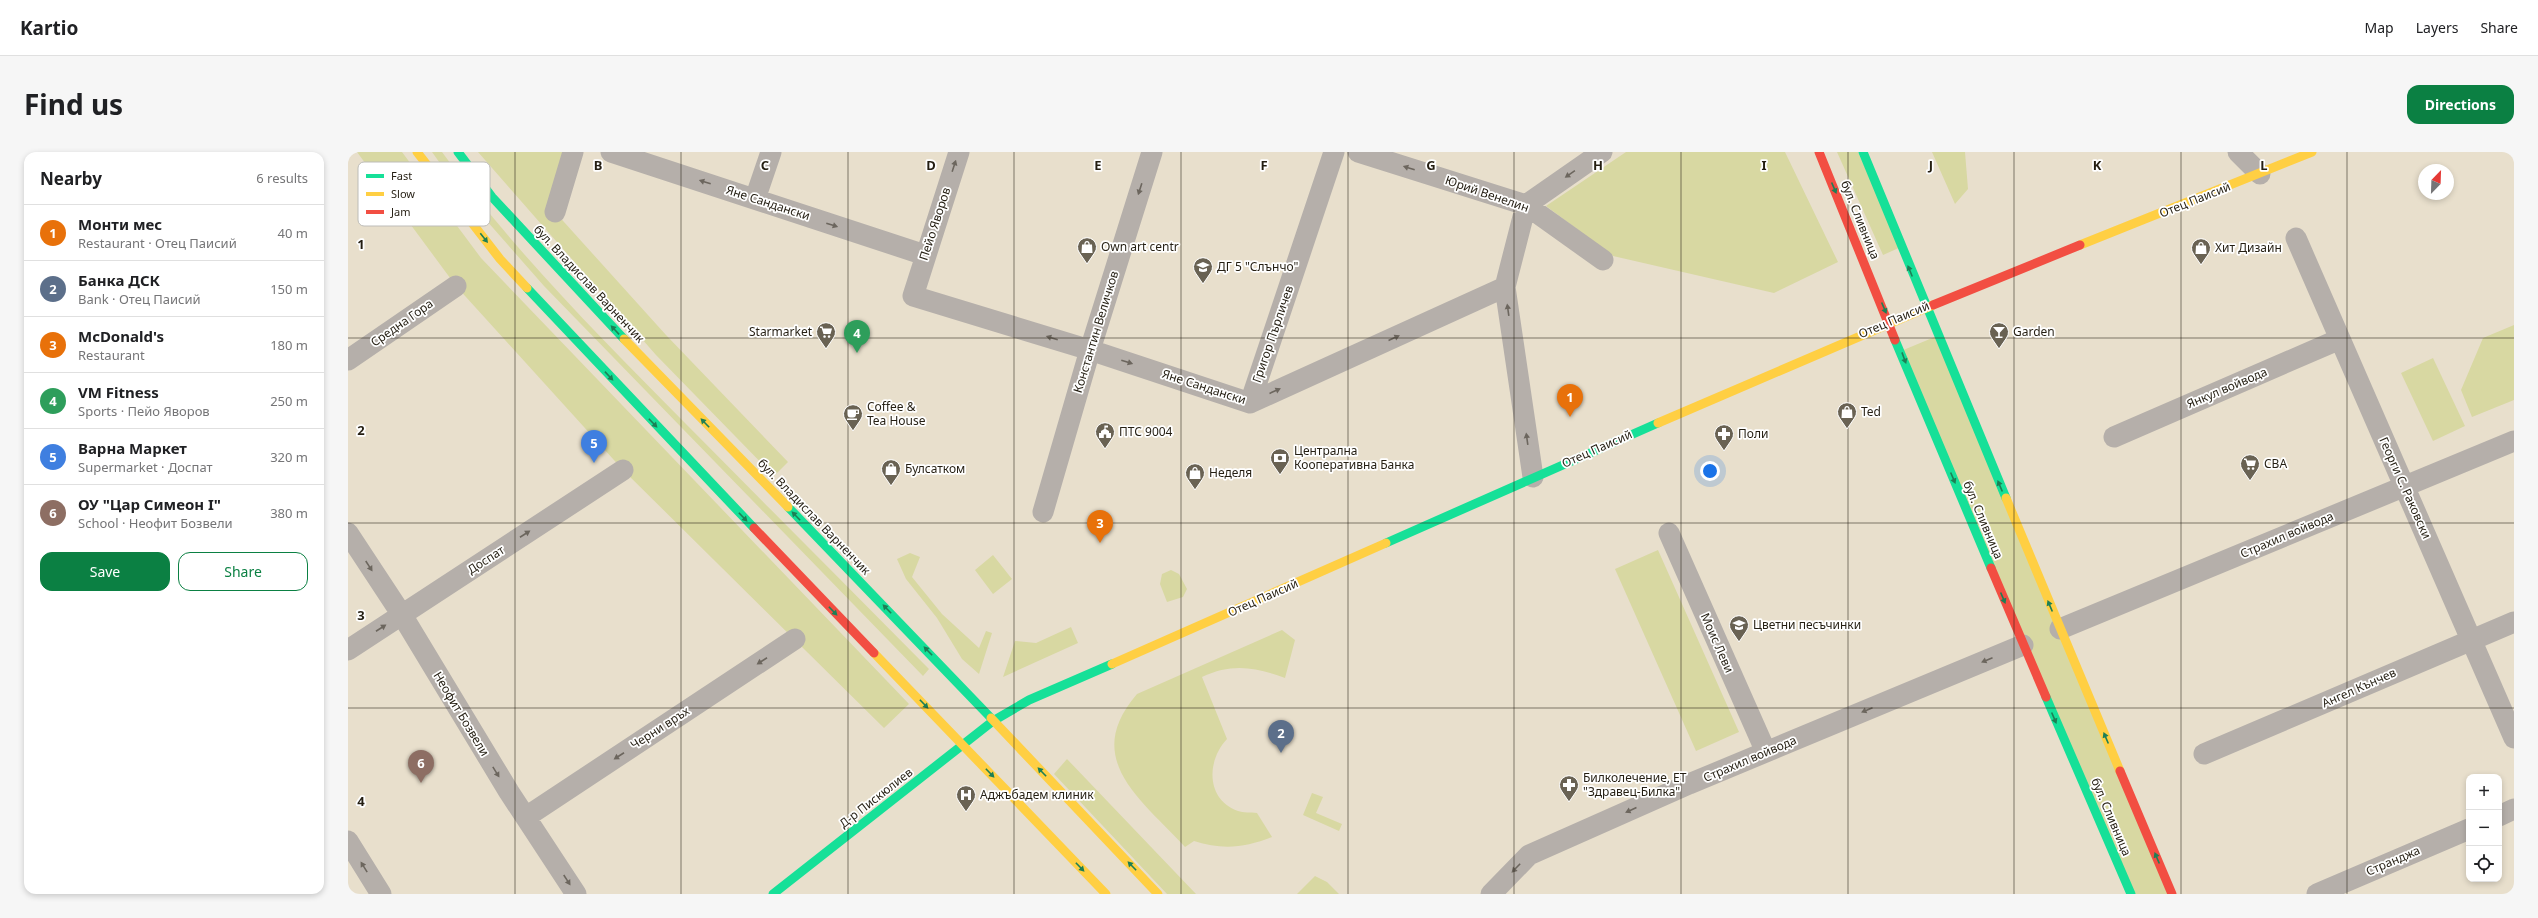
<!DOCTYPE html>
<html lang="en">
<head>
<meta charset="utf-8">
<style>
	body { margin:0; font-family:"Noto Sans",sans-serif; background:#f6f6f6; color:#202124 }
	.controls { position:absolute; right:12px; bottom:12px; display:grid; overflow:hidden; border-radius:8px; box-shadow:0 2px 6px #0003 }
	.controls button { width:36px; height:36px; display:grid; place-items:center; padding:0; border:0; border-bottom:1px solid #e0e0e0; background:#fff; color:#202124; font:20px sans-serif }
	.compass { position:absolute; left:2070px; top:12px; width:36px; height:36px; border-radius:50%; background:#fff; box-shadow:0 2px 6px #0003; rotate:23deg }
	.you { position:absolute; left:1362px; top:319px; width:14px; height:14px; margin:-10px; border:3px solid #fff; border-radius:50%; background:#1a73e8; box-shadow:0 0 0 6px #1a73e833 }
	.badge { display:grid; place-items:center; width:26px; height:26px; border-radius:50%; background:#0b8043; color:#fff; font-size:13px; font-weight:700 }
	.pin { position:absolute; translate:-50% -33px; filter:drop-shadow(0 1px 2px #0008) }
	.pin::after { content:''; position:absolute; top:21px; width:14px; height:12px; background:inherit; clip-path:polygon(0 0,100% 0,50% 100%) }
	.list { margin:0; padding:0; list-style:none }
	h2 { display:flex; justify-content:space-between; align-items:center; height:52px; margin:0; padding:0 16px; font-size:17px }
	h2 small { font-size:13px; font-weight:400; color:#757577 }
	.list li { display:grid; grid-template-columns:26px 1fr auto; gap:12px; align-items:center; box-sizing:border-box; height:56px; padding:0 16px; border-top:1px solid #e0e0e0 }
	.list b { display:block; font-size:15px; white-space:nowrap }
	.list p { margin:0; font-size:13px; white-space:nowrap; color:#757577 }
	.list em { font-size:13px; font-style:normal; color:#757577 }
	.actions { display:flex; gap:8px; padding:12px 16px }
	.actions a { flex:1; padding:9px 0; border:1px solid #0b8043; border-radius:12px; text-align:center; font-size:14px; color:#0b8043 }
	.actions .main { background:#0b8043; color:#fff }
	.icon { flex:none; width:22px; height:22px; fill:none; stroke:currentColor; stroke-width:2; stroke-linecap:round; stroke-linejoin:round }
	.map { position:relative; flex:none; width:2166px; height:742px; overflow:hidden; border-radius:12px }
	header { display:flex; align-items:center; gap:24px; box-sizing:border-box; height:56px; padding:0 20px; background:#fff; border-bottom:1px solid #e0e0e0 }
	header strong { font-size:19px }
	nav { display:flex; gap:22px; margin-inline-start:auto; font-size:14px }
	.intro { display:flex; align-items:center; justify-content:space-between; box-sizing:border-box; height:96px; padding:0 24px }
	h1 { margin:0; font-size:28px }
	.button { padding:10px 18px; border-radius:12px; background:#0b8043; color:#fff; font-size:14px; font-weight:700 }
	main { display:flex; gap:24px; padding:0 24px }
	aside { flex:1; background:#fff; border-radius:12px; box-shadow:0 2px 6px #0003 }
	.map>svg:first-child { display:block }
	.green { fill:#d8d8a2 }
	.lines { fill:none; stroke-linecap:round; stroke-linejoin:round }
	.street { stroke:#b5afaa; stroke-width:21 }
	.fast { stroke:#16e098; stroke-width:9 }
	.slow { stroke:#ffcf43; stroke-width:9 }
	.jam { stroke:#f24e42; stroke-width:9 }
	.oneway { fill:#6c665e }
	.oneway2 { fill:#1d7f55 }
	.grid { fill:none; stroke:#241e12; stroke-width:1; stroke-opacity:0.55 }
	.labels { text-anchor:middle; stroke-width:3.5; stroke-linejoin:round; paint-order:stroke }
	.street-label { font-size:12px; fill:#241e12; stroke:#fff }
	.poi-label { font-size:12px; fill:#241e12; stroke:#fff; text-anchor:start }
	.key { fill:#fff; stroke:#bdbcb8; stroke-width:1 }
	.key-label { font-size:11px; fill:#241e12 }
	.grid-label { font-size:13px; text-anchor:middle; font-weight:bold; fill:#241e12; stroke:#fff; stroke-width:3.5; stroke-linejoin:round; paint-order:stroke }
</style>
</head>
<body>
<header>
<strong>Kartio</strong>
<nav><a>Map</a><a>Layers</a><a>Share</a></nav>
</header>
<div class="intro"><h1>Find us</h1><a class="button">Directions</a></div>
<main>
<aside>
<h2>Nearby<small>6 results</small></h2>
<ul class="list">
<li><span class="badge" style="background:#e8710a">1</span><div><b>Монти мес</b><p>Restaurant · Отец Паисий</p></div><em>40 m</em></li>
<li><span class="badge" style="background:#5c6f8a">2</span><div><b>Банка ДСК</b><p>Bank · Отец Паисий</p></div><em>150 m</em></li>
<li><span class="badge" style="background:#e8710a">3</span><div><b>McDonald's</b><p>Restaurant</p></div><em>180 m</em></li>
<li><span class="badge" style="background:#2e9e5b">4</span><div><b>VM Fitness</b><p>Sports · Пейо Яворов</p></div><em>250 m</em></li>
<li><span class="badge" style="background:#3f7fe0">5</span><div><b>Варна Маркет</b><p>Supermarket · Доспат</p></div><em>320 m</em></li>
<li><span class="badge" style="background:#8d6e63">6</span><div><b>ОУ &quot;Цар Симеон I&quot;</b><p>School · Неофит Бозвели</p></div><em>380 m</em></li>
</ul>
<div class="actions"><a class="main">Save</a><a>Share</a></div>
</aside>
<div class="map">
<svg width="2166" height="742" viewBox="0 0 2166 742">
	<rect width="100%" height="100%" fill="#e8dfcc"/>
	<path class="green" d="M 9,0 L 54,0 L 133,106 L 561,552 L 536,576 L 275,318 L 108,134 Z
		M 84,0 L 94,0 C 165,98 252,185 337,271 C 418,353 500,435 581,517 L 575,524 L 196,134 L 109,35 Z
		M 130,0 L 225,0 L 207,60 L 318,183 L 440,310 L 426,324 L 308,203 Z
		M 1278,0 L 1437,0 L 1490,110 L 1426,141 L 1265,104 L 1198,54 Z
		M 1489,0 L 1510,0 L 1553,95 L 1535,103 Z
		M 1584,0 L 1617,0 L 1620,37 L 1607,52 Z
		M 2166,173 L 2166,248 L 2124,265 L 2113,238 L 2135,186 Z
		M 1589,184 L 1824,742 L 1784,742 L 1553,199 Z
		M 2085,206 L 2117,274 L 2085,289 L 2053,221 Z
		M 1310,398 L 1391,580 L 1348,599 L 1267,417 Z
		M 562,401 L 572,405 L 564,425 L 594,462 L 631,496 L 638,479 L 644,481 L 631,522 L 614,507 L 589,466 L 558,427 L 549,407 Z
		M 645,403 L 664,427 L 645,442 L 627,418 Z
		M 823,418 L 831,422 L 839,437 L 835,445 L 819,450 L 812,432 L 814,422 Z
		M 723,475 L 730,491 L 655,525 L 667,489 L 688,491 Z
		M 934,478 L 947,488 L 937,526 C 907,515 884,511 854,525 L 879,587 C 859,608 857,647 890,659 C 895,661 903,660 909,661 L 924,685 C 896,696 874,698 846,689 L 837,695 C 793,647 733,607 789,542 Z
		M 719,607 L 848,742 L 819,742 L 706,622 Z
		M 964,641 L 975,645 L 968,661 L 994,672 L 991,679 L 955,663 Z
		M 967,724 L 979,730 L 991,742 L 949,742 Z"/>
	<g class="lines">
		<path class="street" d="M 263,0 L 577,103
			M 611,0 L 565,144 L 742,198 L 902,251 L 1157,135
			M 1010,0 L 1178,53 L 1255,108
			M 1890,0 L 1912,22
			M 407,47 L 423,0
			M 207,60 L 225,0
			M 1948,86 L 2166,586
			M 0,208 L 108,134
			M 902,251 L 986,0
			M 1766,285 L 1992,187
			M 1185,325 L 1157,135 L 1178,53 L 1254,0
			M 695,360 L 742,198 L 804,0
			M 0,381 L 54,463 L 161,640 L 228,742
			M 1321,381 L 1418,600
			M 1712,477 L 2166,289
			M 0,498 L 275,318
			M 1856,602 L 2166,470
			M 2151,664 L 2166,657
			M 178,665 L 447,487
			M 0,689 L 33,742
			M 1143,742 L 1181,703 L 1341,632 L 1675,493
			M 1969,742 L 2121,677"/>
		<path class="fast" d="M 110,0 L 144,45 L 276,187
			M 1515,0 L 1658,346
			M 179,136 L 406,376
			M 1547,188 L 1643,416
			M 440,355 L 643,566
			M 1038,391 L 1310,271
			M 1698,545 L 1783,742
			M 425,742 L 645,569 L 681,548 L 764,512"/>
		<path class="slow" d="M 69,0 L 152,107 L 179,136
			M 1732,93 L 1964,0
			M 276,187 L 440,355
			M 1310,271 L 1585,153
			M 1658,346 L 1772,619
			M 526,501 L 758,742
			M 764,512 L 1038,391
			M 643,566 L 810,742"/>
		<path class="jam" d="M 1471,0 L 1547,188
			M 1585,153 L 1732,93
			M 406,376 L 526,501
			M 1643,416 L 1698,545
			M 1772,619 L 1824,742"/>
	</g>
	<defs><path id="oneway-solid" d="M-6-.8H1V-3.2L6.5 0L1 3.2V.8H-6Z"/></defs>
	<g class="oneway">
		<use href="#oneway-solid" transform="translate(606 14) rotate(-72)"/>
		<use href="#oneway-solid" transform="translate(1061 16) rotate(-162)"/>
		<use href="#oneway-solid" transform="translate(1222 22) rotate(145)"/>
		<use href="#oneway-solid" transform="translate(357 30) rotate(-162)"/>
		<use href="#oneway-solid" transform="translate(792 37) rotate(108)"/>
		<use href="#oneway-solid" transform="translate(484 73) rotate(18)"/>
		<use href="#oneway-solid" transform="translate(1160 158) rotate(-98)"/>
		<use href="#oneway-solid" transform="translate(704 186) rotate(-163)"/>
		<use href="#oneway-solid" transform="translate(1046 186) rotate(-24)"/>
		<use href="#oneway-solid" transform="translate(779 210) rotate(18)"/>
		<use href="#oneway-solid" transform="translate(927 239) rotate(-24)"/>
		<use href="#oneway-solid" transform="translate(1179 287) rotate(-98)"/>
		<use href="#oneway-solid" transform="translate(177 382) rotate(-33)"/>
		<use href="#oneway-solid" transform="translate(21 414) rotate(57)"/>
		<use href="#oneway-solid" transform="translate(33 476) rotate(-33)"/>
		<use href="#oneway-solid" transform="translate(1639 508) rotate(157)"/>
		<use href="#oneway-solid" transform="translate(414 509) rotate(147)"/>
		<use href="#oneway-solid" transform="translate(1519 558) rotate(157)"/>
		<use href="#oneway-solid" transform="translate(271 604) rotate(147)"/>
		<use href="#oneway-solid" transform="translate(148 620) rotate(58)"/>
		<use href="#oneway-solid" transform="translate(1283 658) rotate(156)"/>
		<use href="#oneway-solid" transform="translate(16 715) rotate(-122)"/>
		<use href="#oneway-solid" transform="translate(1168 716) rotate(134)"/>
		<use href="#oneway-solid" transform="translate(219 728) rotate(57)"/>
	</g>
	<g class="oneway2">
		<use href="#oneway-solid" transform="translate(1486 36) rotate(67)"/>
		<use href="#oneway-solid" transform="translate(136 86) rotate(52)"/>
		<use href="#oneway-solid" transform="translate(1562 119) rotate(-112)"/>
		<use href="#oneway-solid" transform="translate(1536 156) rotate(67)"/>
		<use href="#oneway-solid" transform="translate(267 178) rotate(-133)"/>
		<use href="#oneway-solid" transform="translate(1556 206) rotate(70)"/>
		<use href="#oneway-solid" transform="translate(261 224) rotate(47)"/>
		<use href="#oneway-solid" transform="translate(305 271) rotate(46)"/>
		<use href="#oneway-solid" transform="translate(357 271) rotate(-134)"/>
		<use href="#oneway-solid" transform="translate(1605 326) rotate(67)"/>
		<use href="#oneway-solid" transform="translate(1652 334) rotate(-113)"/>
		<use href="#oneway-solid" transform="translate(448 364) rotate(-134)"/>
		<use href="#oneway-solid" transform="translate(395 365) rotate(46)"/>
		<use href="#oneway-solid" transform="translate(1655 446) rotate(67)"/>
		<use href="#oneway-solid" transform="translate(1702 454) rotate(-113)"/>
		<use href="#oneway-solid" transform="translate(539 457) rotate(-134)"/>
		<use href="#oneway-solid" transform="translate(485 459) rotate(46)"/>
		<use href="#oneway-solid" transform="translate(580 499) rotate(-134)"/>
		<use href="#oneway-solid" transform="translate(576 552) rotate(46)"/>
		<use href="#oneway-solid" transform="translate(1706 566) rotate(67)"/>
		<use href="#oneway-solid" transform="translate(1758 586) rotate(-113)"/>
		<use href="#oneway-solid" transform="translate(694 620) rotate(-134)"/>
		<use href="#oneway-solid" transform="translate(642 621) rotate(46)"/>
		<use href="#oneway-solid" transform="translate(1809 706) rotate(-113)"/>
		<use href="#oneway-solid" transform="translate(784 714) rotate(-134)"/>
		<use href="#oneway-solid" transform="translate(732 715) rotate(46)"/>
	</g>
	<path class="grid" d="M 167,0 L 167,742M 333,0 L 333,742M 500,0 L 500,742M 666,0 L 666,742M 833,0 L 833,742M 1000,0 L 1000,742M 1166,0 L 1166,742M 1333,0 L 1333,742M 1500,0 L 1500,742M 1666,0 L 1666,742M 1833,0 L 1833,742M 1999,0 L 1999,742M 0,186 L 2166,186M 0,371 L 2166,371M 0,556 L 2166,556"/>
	<defs>
		<symbol id="shop-pin" viewBox="-11 -11 22 30"><path d="M0 17L-7.5 6A9.5 9.5 0 1 1 7.5 6Z" fill="#696253" stroke="#fff"/><path d="M-5-2.5h2.3a2.7 3.5 0 0 1 5.4 0H5L5.5 6h-11ZM-1.5-2.5h3a1.5 2.3 0 0 0-3 0Z" fill="#fff"/></symbol>
		<symbol id="school-pin" viewBox="-11 -11 22 30"><path d="M0 17L-7.5 6A9.5 9.5 0 1 1 7.5 6Z" fill="#696253" stroke="#fff"/><path d="M0-5L7-2L0 1L-7-2ZM-4 1L0 2.5L4 1V4Q0 6-4 4Z" fill="#fff"/></symbol>
		<symbol id="supermarket-pin" viewBox="-11 -11 22 30"><path d="M0 17L-7.5 6A9.5 9.5 0 1 1 7.5 6Z" fill="#696253" stroke="#fff"/><path d="M-6-5.5h2.5l.6 2H6L4.5 2H-2.5L-4.4-4H-6ZM-1.5 3.2a1.3 1.3 0 1 0 .1 0ZM3 3.2a1.3 1.3 0 1 0 .1 0Z" fill="#fff"/></symbol>
		<symbol id="bar-pin" viewBox="-11 -11 22 30"><path d="M0 17L-7.5 6A9.5 9.5 0 1 1 7.5 6Z" fill="#696253" stroke="#fff"/><path d="M-6-5H6L.8 .8V4.5H3.5V6h-7V4.5H-.8V.8Z" fill="#fff"/></symbol>
		<symbol id="cafe-pin" viewBox="-11 -11 22 30"><path d="M0 17L-7.5 6A9.5 9.5 0 1 1 7.5 6Z" fill="#696253" stroke="#fff"/><path d="M-5.5-4.5H6V0H3Q3 3.5 0 3.5H-2.5Q-5.5 3.5-5.5 0ZM3-3.2v2h1.7v-2ZM-6 4.5H4V6H-6Z" fill="#fff"/></symbol>
		<symbol id="civic-pin" viewBox="-11 -11 22 30"><path d="M0 17L-7.5 6A9.5 9.5 0 1 1 7.5 6Z" fill="#696253" stroke="#fff"/><path d="M-.6-6.5H3V-4.5H.6V-3L4-1V1h2V6H-6V1h2V-1L-.6-3ZM-1.2 2.5V6h2.4V2.5Z" fill="#fff"/></symbol>
		<symbol id="pharmacy-pin" viewBox="-11 -11 22 30"><path d="M0 17L-7.5 6A9.5 9.5 0 1 1 7.5 6Z" fill="#696253" stroke="#fff"/><path d="M-2-6h4v4h4v4h-4v4h-4v-4h-4v-4h4Z" fill="#fff"/></symbol>
		<symbol id="bank-pin" viewBox="-11 -11 22 30"><path d="M0 17L-7.5 6A9.5 9.5 0 1 1 7.5 6Z" fill="#696253" stroke="#fff"/><path d="M-6-4H6V4H-6ZM0-2.3a2.3 2.3 0 1 0 0 4.6a2.3 2.3 0 1 0 0-4.6Z" fill="#fff"/></symbol>
		<symbol id="hospital-pin" viewBox="-11 -11 22 30"><path d="M0 17L-7.5 6A9.5 9.5 0 1 1 7.5 6Z" fill="#696253" stroke="#fff"/><path d="M-5-5h3v3.5h4V-5h3V5h-3V1.5h-4V5h-3Z" fill="#fff"/></symbol>
	</defs>
	<g fill-rule="evenodd">
		<use href="#shop-pin" x="728" y="84" width="22" height="30"/>
		<use href="#shop-pin" x="1842" y="85" width="22" height="30"/>
		<use href="#school-pin" x="844" y="104" width="22" height="30"/>
		<use href="#supermarket-pin" x="467" y="169" width="22" height="30"/>
		<use href="#bar-pin" x="1640" y="169" width="22" height="30"/>
		<use href="#shop-pin" x="1488" y="249" width="22" height="30"/>
		<use href="#cafe-pin" x="494" y="251" width="22" height="30"/>
		<use href="#civic-pin" x="746" y="269" width="22" height="30"/>
		<use href="#pharmacy-pin" x="1365" y="271" width="22" height="30"/>
		<use href="#bank-pin" x="921" y="295" width="22" height="30"/>
		<use href="#supermarket-pin" x="1891" y="301" width="22" height="30"/>
		<use href="#shop-pin" x="532" y="306" width="22" height="30"/>
		<use href="#shop-pin" x="836" y="310" width="22" height="30"/>
		<use href="#school-pin" x="1380" y="462" width="22" height="30"/>
		<use href="#pharmacy-pin" x="1210" y="622" width="22" height="30"/>
		<use href="#hospital-pin" x="607" y="632" width="22" height="30"/>
	</g>
	<g class="labels">
		<g class="street-label">
			<text transform="translate(1139 42) rotate(19)" y="4">Юрий Венелин</text>
			<text transform="translate(1847 48) rotate(-22)" y="4">Отец Паисий</text>
			<text transform="translate(420 51) rotate(18)" y="4">Яне Сандански</text>
			<text transform="translate(1512 68) rotate(68)" y="4">бул. Сливница</text>
			<text transform="translate(587 72) rotate(-72)" y="4">Пейо Яворов</text>
			<text transform="translate(241 132) rotate(47)" y="4">бул. Владислав Варненчик</text>
			<text transform="translate(1546 168) rotate(-23)" y="4">Отец Паисий</text>
			<text transform="translate(54 171) rotate(-35)" y="4">Средна Гора</text>
			<text transform="translate(748 180) rotate(-73)" y="4">Константин Величков</text>
			<text transform="translate(925 182) rotate(-71)" y="4">Григор Пърличев</text>
			<text transform="translate(856 235) rotate(18)" y="4">Яне Сандански</text>
			<text transform="translate(1879 236) rotate(-23)" y="4">Янкул войвода</text>
			<text transform="translate(1249 297) rotate(-24)" y="4">Отец Паисий</text>
			<text transform="translate(2057 336) rotate(66)" y="4">Георги С. Раковски</text>
			<text transform="translate(466 365) rotate(46)" y="4">бул. Владислав Варненчик</text>
			<text transform="translate(1635 368) rotate(67)" y="4">бул. Сливница</text>
			<text transform="translate(1939 383) rotate(-23)" y="4">Страхил войвода</text>
			<text transform="translate(138 408) rotate(-33)" y="4">Доспат</text>
			<text transform="translate(915 446) rotate(-24)" y="4">Отец Паисий</text>
			<text transform="translate(1369 491) rotate(66)" y="4">Моис Леви</text>
			<text transform="translate(2011 536) rotate(-24)" y="4">Ангел Кънчев</text>
			<text transform="translate(113 562) rotate(59)" y="4">Неофит Бозвели</text>
			<text transform="translate(312 576) rotate(-33)" y="4">Черни връх</text>
			<text transform="translate(1402 607) rotate(-23)" y="4">Страхил войвода</text>
			<text transform="translate(528 646) rotate(-38)" y="4">Д-р Пискюлиев</text>
			<text transform="translate(1763 665) rotate(67)" y="4">бул. Сливница</text>
			<text transform="translate(2045 709) rotate(-23)" y="4">Странджа</text>
		</g>
		<g class="poi-label">
			<text x="753" y="99">Own art centr</text>
			<text x="1867" y="100">Хит Дизайн</text>
			<text x="869" y="119">ДГ 5 "Слънчо"</text>
			<text x="464" y="184" text-anchor="end">Starmarket</text>
			<text x="1665" y="184">Garden</text>
			<text x="519" y="259">Coffee &amp;<tspan x="519" dy="14">Tea House</tspan></text>
			<text x="1513" y="264">Ted</text>
			<text x="771" y="284">ПТС 9004</text>
			<text x="1390" y="286">Поли</text>
			<text x="946" y="303">Централна<tspan x="946" dy="14">Кооперативна Банка</tspan></text>
			<text x="1916" y="316">CBA</text>
			<text x="557" y="321">Булсатком</text>
			<text x="861" y="325">Неделя</text>
			<text x="1405" y="477">Цветни песъчинки</text>
			<text x="1235" y="630">Билколечение, ЕТ<tspan x="1235" dy="14">"Здравец-Билка"</tspan></text>
			<text x="632" y="647">Аджъбадем клиник</text>
		</g>
	</g>
	<rect x="10" y="10" width="132" height="64" rx="6" class="key"/>
	<rect x="18" y="22" width="18" height="4" fill="#16e098"/>
	<rect x="18" y="40" width="18" height="4" fill="#ffcf43"/>
	<rect x="18" y="58" width="18" height="4" fill="#f24e42"/>
	<g class="key-label">
		<text x="43" y="28">Fast</text>
		<text x="43" y="46">Slow</text>
		<text x="43" y="64">Jam</text>
	</g>
	<g class="grid-label">
		<text x="250" y="18">B</text>
		<text x="417" y="18">C</text>
		<text x="583" y="18">D</text>
		<text x="750" y="18">E</text>
		<text x="916" y="18">F</text>
		<text x="1083" y="18">G</text>
		<text x="1250" y="18">H</text>
		<text x="1416" y="18">I</text>
		<text x="1583" y="18">J</text>
		<text x="1749" y="18">K</text>
		<text x="1916" y="18">L</text>
		<text x="13" y="97">1</text>
		<text x="13" y="283">2</text>
		<text x="13" y="468">3</text>
		<text x="13" y="654">4</text>
	</g>
</svg>
<div class="controls">
<button>+</button>
<button>−</button>
<button><svg class="icon" aria-label="locate" viewBox="0 0 24 24"><circle cx="12" cy="12" r="6"/><path d="M12 2v4M12 18v4M2 12h4M18 12h4"/></svg></button>
</div>
<svg class="compass" viewBox="-18 -18 36 36"><path d="M0-13l5 13h-10z" fill="#e53935"/><path d="M0 13l5-13h-10z" fill="#757577"/></svg>
<div class="you"></div>
<div class="pin badge" style="left:1222px;top:265px;background:#e8710a">1</div>
<div class="pin badge" style="left:933px;top:601px;background:#5c6f8a">2</div>
<div class="pin badge" style="left:752px;top:391px;background:#e8710a">3</div>
<div class="pin badge" style="left:509px;top:201px;background:#2e9e5b">4</div>
<div class="pin badge" style="left:246px;top:311px;background:#3f7fe0">5</div>
<div class="pin badge" style="left:73px;top:631px;background:#8d6e63">6</div>
</div>
</main>
</body>
</html>
